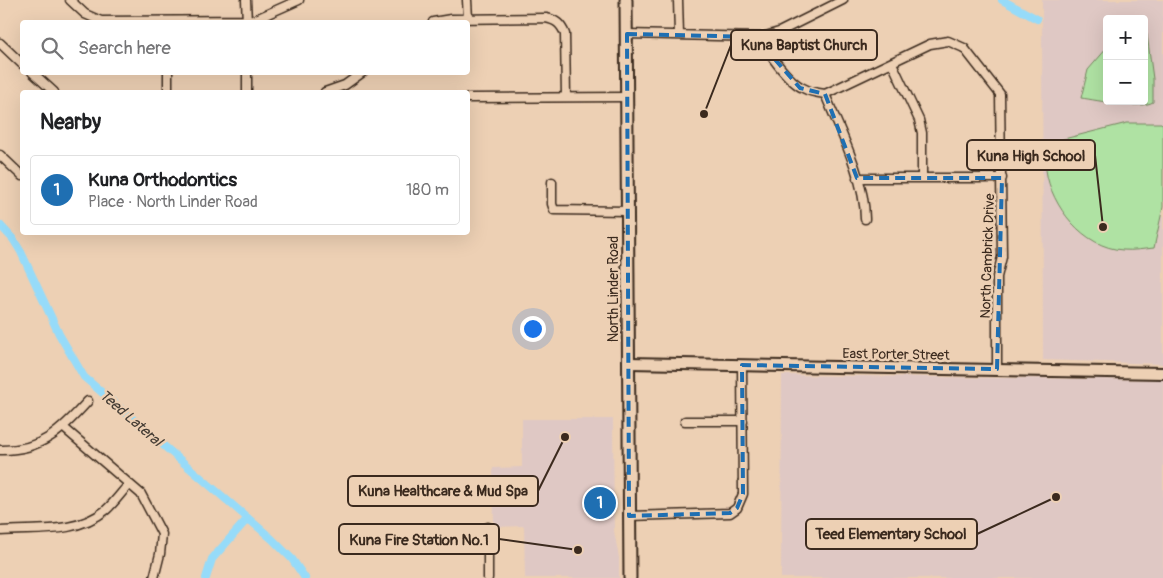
<!DOCTYPE html>
<html lang="en">
<head>
<meta charset="utf-8">
<style>
	body { margin:0; font-family:Pangolin,sans-serif; background:#f6f6f6; color:#202124 }
	.controls { position:absolute; right:15px; top:15px; display:grid; overflow:hidden; border-radius:5px; box-shadow:0 5px 20px #0002 }
	.controls button { width:45px; height:45px; display:grid; place-items:center; padding:0; border:0; border-bottom:1px solid #e0e0e0; background:#fff; color:#202124; font:25px sans-serif }
	.you { position:absolute; left:532px; top:328px; width:18px; height:18px; margin:-12px; border:4px solid #fff; border-radius:50%; background:#1a73e8; box-shadow:0 0 0 8px #1a73e833 }
	.badge { display:grid; place-items:center; width:32px; height:32px; border-radius:50%; background:#1f6fb2; color:#fff; font-size:16px; font-weight:700 }
	.pin { position:absolute; translate:-50% -50%; border:2px solid #fff; box-shadow:0 1px 5px #0006 }
	.list { margin:0; padding:0; list-style:none }
	h2 { display:flex; justify-content:space-between; align-items:center; height:65px; margin:0; padding:0 20px; font-size:21px }
	h2 small { font-size:16px; font-weight:400; color:#757577 }
	.list li { display:grid; grid-template-columns:32px 1fr auto; gap:15px; align-items:center; box-sizing:border-box; height:70px; margin:0 10px 10px; padding:0 10px; border:1px solid #e0e0e0; border-radius:5px }
	.list b { display:block; font-size:19px; white-space:nowrap }
	.list p { margin:0; font-size:16px; white-space:nowrap; color:#757577 }
	.list em { font-size:16px; font-style:normal; color:#757577 }
	.icon { flex:none; width:28px; height:28px; fill:none; stroke:currentColor; stroke-width:2; stroke-linecap:round; stroke-linejoin:round }
	.map { position:relative; flex:none; width:1163px; height:578px; overflow:hidden }
	.search { position:absolute; background:#fff; box-shadow:0 5px 20px #0002; left:20px; top:20px; width:450px; height:55px; display:flex; align-items:center; gap:12px; box-sizing:border-box; padding:0 18px; border-radius:5px; color:#757577; font-size:19px }
	.panel { position:absolute; background:#fff; box-shadow:0 5px 20px #0002; left:20px; top:90px; width:450px; height:145px; border-radius:5px }
	.map>svg:first-child { display:block }
	.built { fill:#dfc8c4; fill-rule:evenodd }
	.pitch { fill:#afe2a3; stroke:#758660 }
	.lines { fill:none; stroke-linecap:round; stroke-linejoin:round }
	.canal { stroke:#96dbf9; stroke-width:8 }
	.minor-casing { stroke:#3b2a1e; stroke-width:11 }
	.tertiary-casing { stroke:#3b2a1e; stroke-width:14 }
	.secondary-casing { stroke:#3b2a1e; stroke-width:15 }
	.minor { stroke:#edd0b4; stroke-width:8 }
	.tertiary { stroke:#edd0b4; stroke-width:10 }
	.secondary { stroke:#edd0b4; stroke-width:11 }
	.marked { fill:none; stroke:#1f6fb2; stroke-width:4; stroke-dasharray:10 6; stroke-linejoin:round }
	.labels { text-anchor:middle; stroke-width:5; stroke-linejoin:round; paint-order:stroke }
	.street-label { font-size:14px; fill:#3b2a1e; stroke:#edd0b4 }
	.water-label { font-size:15px; font-style:italic; fill:#443c34; stroke:#edd0b4 }
	.leader { fill:none; stroke:#3b2a1e; stroke-width:2 }
	.callout-dot { fill:#3b2a1e; stroke:#edd0b4; stroke-width:2 }
	.callout { fill:#edd0b4; stroke:#3b2a1e; stroke-width:2 }
	.callout-label { font-size:15px; text-anchor:middle; font-weight:bold; fill:#3b2a1e }
</style>
</head>
<body>
<div class="map">
<svg width="1163" height="578" viewBox="0 0 1163 578">
	<rect width="100%" height="100%" fill="#edd0b4"/>
	<filter id="ink" filterUnits="userSpaceOnUse"><feTurbulence type="fractalNoise" baseFrequency=".02" numOctaves="2"/><feDisplacementMap in="SourceGraphic" scale="10" xChannelSelector="R" yChannelSelector="G"/><feConvolveMatrix kernelMatrix="1 2 1 2 8 2 1 2 1" color-interpolation-filters="sRGB"/></filter>
	<g filter="url(#ink)">
		<path class="built" d="M 1042,0 L 1163,0 L 1163,364 L 1043,360 ZM 1107,19 L 1144,19 L 1144,101 L 1107,101 Z
			M 782,375 L 1163,380 L 1163,578 L 781,578 Z
			M 522,419 L 613,419 L 614,531 L 619,558 L 619,578 L 525,578 L 524,526 L 494,527 L 493,468 L 522,467 Z"/>
		<path class="pitch" d="M 1144,34 L 1147,34 L 1153,79 L 1153,102 C 1140,110 1097,100 1081,98 L 1088,70 L 1107,48 L 1107,101 L 1144,101 Z
			M 1127,123 L 1161,123 L 1163,125 L 1163,207 L 1154,248 C 1144,249 1133,251 1123,250 C 1084,248 1051,206 1046,170 C 1045,161 1047,151 1048,143 Z"/>
		<g class="lines">
			<path class="canal" d="M 1002,0 L 1037,19
				M 0,225 L 13,239 L 21,252 L 59,334 L 84,377 L 272,539 L 292,559 L 305,578
				M 206,578 L 212,559 L 248,518"/>
			<defs>
				<path id="minor" d="M 70,0 L 85,14 L 101,21 L 254,20 L 299,0
					M 246,0 L 247,22
					M 467,0 L 468,19
					M 678,0 L 679,35
					M 433,22 L 451,19 L 546,18 C 556,20 561,24 565,34 L 566,97
					M 627,34 L 762,37 L 779,32 L 843,0
					M 760,37 C 766,51 789,82 803,88 C 810,92 817,93 825,94 C 840,131 865,179 865,219
					M 0,43 L 22,64
					M 892,63 L 919,120 L 922,133 L 922,178
					M 32,72 L 54,92
					M 168,72 L 168,92
					M 247,72 L 247,92
					M 325,92 L 345,85 L 363,72
					M 825,94 L 930,44 L 948,41 L 964,48 L 1000,94 L 1002,257 L 997,277 L 997,369
					M 468,98 L 627,97
					M 0,155 L 22,176
					M 857,178 L 1002,178
					M 552,182 L 552,204 L 554,210 L 628,211
					M 685,421 L 743,421
					M 64,428 L 141,494 L 162,534 L 160,554 L 154,578
					M 0,450 C 42,451 62,430 88,401
					M 629,516 L 730,513 L 737,508 L 743,494 L 742,365
					M 488,527 L 488,578
					M 0,531 C 36,528 75,535 106,510 C 114,503 122,492 129,484"/>
				<path id="tertiary" d="M 629,363 L 1163,373"/>
				<path id="secondary" d="M 626,0 L 630,578"/>
			</defs>
			<use href="#minor" class="minor-casing"/>
			<use href="#tertiary" class="tertiary-casing"/>
			<use href="#secondary" class="secondary-casing"/>
			<use href="#minor" class="minor"/>
			<use href="#tertiary" class="tertiary"/>
			<use href="#secondary" class="secondary"/>
		</g>
	</g>
	<path class="marked" d="M 627,34 L 760,37 L 765,48 L 800,88 L 825,94 L 857,178 L 1002,178 L 997,369 L 742,365 L 743,494 L 737,508 L 730,513 L 629,516 Z"/>
	<g class="labels">
		<g class="street-label">
			<text transform="translate(987 256) rotate(-88)" y="5">North Cambrick Drive</text>
			<text transform="translate(613 289) rotate(-90)" y="5">North Linder Road</text>
			<text transform="translate(896 354) rotate(1)" y="5">East Porter Street</text>
		</g>
		<g class="water-label">
			<text transform="translate(131 418) rotate(41)" y="5">Teed Lateral</text>
		</g>
	</g>
	<path class="leader" d="M704 114L731 45M1103 227L1095 155M565 437L538 491M1056 497L977 534M578 550L499 539"/>
	<g class="callout-dot">
		<circle cx="704" cy="114" r="5"/>
		<circle cx="1103" cy="227" r="5"/>
		<circle cx="565" cy="437" r="5"/>
		<circle cx="1056" cy="497" r="5"/>
		<circle cx="578" cy="550" r="5"/>
	</g>
	<g class="callout">
		<rect x="731" y="30" width="146" height="30" rx="5"/>
		<rect x="967" y="140" width="128" height="30" rx="5"/>
		<rect x="348" y="476" width="190" height="30" rx="5"/>
		<rect x="806" y="519" width="171" height="30" rx="5"/>
		<rect x="339" y="524" width="160" height="30" rx="5"/>
	</g>
	<g class="callout-label">
		<text x="804" y="50">Kuna Baptist Church</text>
		<text x="1031" y="161">Kuna High School</text>
		<text x="443" y="496">Kuna Healthcare &amp; Mud Spa</text>
		<text x="891" y="539">Teed Elementary School</text>
		<text x="419" y="545">Kuna Fire Station No.1</text>
	</g>
</svg>
<div class="controls">
<button>+</button>
<button>−</button>
</div>
<div class="you"></div>
<div class="pin badge" style="left:600px;top:503px">1</div>
<div class="search"><svg class="icon" aria-label="search" viewBox="0 0 24 24"><circle cx="10" cy="10" r="6"/><path d="M15 15l6 6"/></svg>Search here</div>
<section class="panel">
<h2>Nearby<small></small></h2>
<ul class="list">
<li><span class="badge">1</span><div><b>Kuna Orthodontics</b><p>Place · North Linder Road</p></div><em>180 m</em></li>
</ul>
</section>
</div>
</body>
</html>
